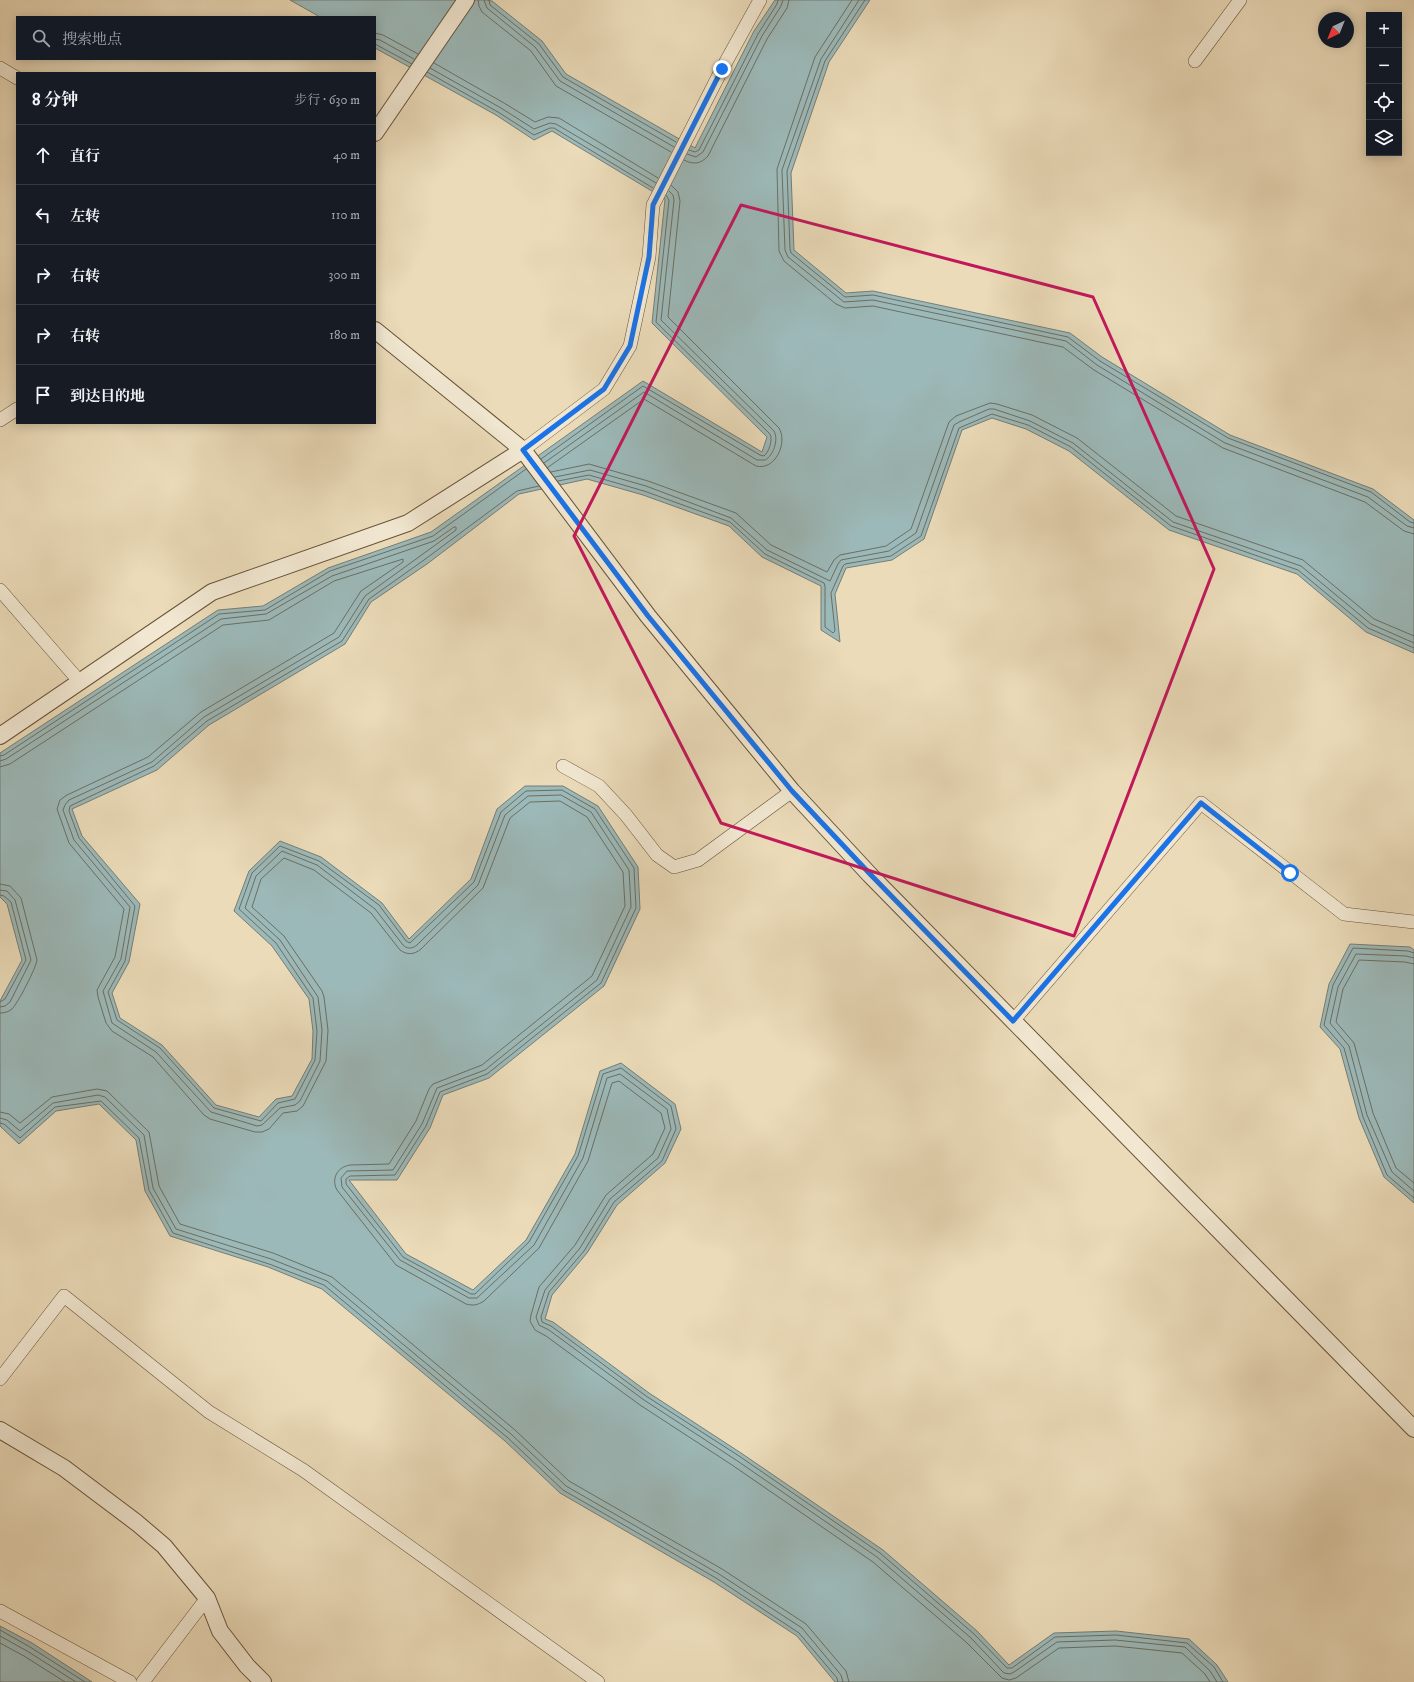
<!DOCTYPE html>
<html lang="zh">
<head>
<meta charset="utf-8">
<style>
	body { margin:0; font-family:"IM FELL DW Pica","Noto Serif SC",serif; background:#20242c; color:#f1f3f6 }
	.controls { position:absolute; right:12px; top:12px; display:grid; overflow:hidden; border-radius:0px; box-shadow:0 2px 10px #0003 }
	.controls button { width:36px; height:36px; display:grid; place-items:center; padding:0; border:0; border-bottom:1px solid #363941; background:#171b24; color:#f1f3f6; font:20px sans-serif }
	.compass { position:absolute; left:1318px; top:12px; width:36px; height:36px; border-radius:50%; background:#171b24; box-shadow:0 2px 10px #0003; rotate:223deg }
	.stop { position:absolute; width:12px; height:12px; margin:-9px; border:3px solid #1a73e8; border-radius:50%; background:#fff }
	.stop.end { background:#1a73e8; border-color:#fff; box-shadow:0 1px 4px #0008 }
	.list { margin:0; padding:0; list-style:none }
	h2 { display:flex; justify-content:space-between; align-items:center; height:52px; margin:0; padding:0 16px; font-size:17px }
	h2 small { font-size:13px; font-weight:400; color:#9ea1a6 }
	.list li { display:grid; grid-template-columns:26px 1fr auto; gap:12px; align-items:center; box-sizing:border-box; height:60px; padding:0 16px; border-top:1px solid #363941 }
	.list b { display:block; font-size:15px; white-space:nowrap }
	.list em { font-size:13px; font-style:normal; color:#9ea1a6 }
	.icon { flex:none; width:22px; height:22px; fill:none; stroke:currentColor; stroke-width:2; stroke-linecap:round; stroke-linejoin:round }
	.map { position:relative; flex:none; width:1414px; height:1682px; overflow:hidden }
	.search { position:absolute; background:#171b24; box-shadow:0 2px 10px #0003; left:16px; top:16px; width:360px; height:44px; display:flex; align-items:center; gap:10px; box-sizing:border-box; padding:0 14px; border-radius:0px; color:#9ea1a6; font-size:15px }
	.panel { position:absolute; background:#171b24; box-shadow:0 2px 10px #0003; left:16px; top:72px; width:360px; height:352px; border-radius:0px }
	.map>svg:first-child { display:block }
	.water { fill:#9cb9b9; stroke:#767d74 }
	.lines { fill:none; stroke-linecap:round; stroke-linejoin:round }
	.shore { stroke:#6c6e62; stroke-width:1 }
	.minor-casing { stroke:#685237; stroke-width:14 }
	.tertiary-casing { stroke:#685237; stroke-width:18 }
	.minor { stroke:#f2e8d2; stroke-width:13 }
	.tertiary { stroke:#f2e8d2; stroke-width:16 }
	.route { stroke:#1a73e8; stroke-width:5 }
	.marked { fill:none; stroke:#c2185b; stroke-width:3; stroke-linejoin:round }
</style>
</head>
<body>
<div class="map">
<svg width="1414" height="1682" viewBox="0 0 1414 1682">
	<rect width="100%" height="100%" fill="#ebdbb9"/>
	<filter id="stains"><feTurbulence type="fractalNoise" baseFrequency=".005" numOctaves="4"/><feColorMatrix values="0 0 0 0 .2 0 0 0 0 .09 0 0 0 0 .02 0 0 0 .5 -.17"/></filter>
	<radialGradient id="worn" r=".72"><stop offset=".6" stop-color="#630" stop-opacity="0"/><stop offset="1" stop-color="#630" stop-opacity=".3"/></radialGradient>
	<path class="water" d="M 290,0 L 486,0 L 492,1 L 542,41 L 566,74 L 695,148 L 754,31 L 775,0 L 870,0 L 829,62 L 791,173 L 794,250 L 846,293 L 873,291 L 1070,333 L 1102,357 L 1230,435 L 1373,489 L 1414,520 L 1414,653 L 1366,632 L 1297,574 L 1169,530 L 1069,451 L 1026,429 L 992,418 L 962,430 L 924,539 L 892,560 L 846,568 L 835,594 L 840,642 L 821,630 L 821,586 L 762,557 L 729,526 L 643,495 L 587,479 L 519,494 L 427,564 L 371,602 L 345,644 L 209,725 L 157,770 L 72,809 L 82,836 L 140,904 L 129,962 L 112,993 L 120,1018 L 162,1045 L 216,1105 L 259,1117 L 276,1099 L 292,1096 L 312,1059 L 313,1031 L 309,999 L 272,946 L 234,911 L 249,871 L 280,841 L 321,857 L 382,903 L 409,939 L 471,879 L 497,809 L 525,786 L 563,786 L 598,806 L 638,867 L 640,909 L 604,986 L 489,1078 L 443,1095 L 430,1128 L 397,1180 L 349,1180 L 406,1254 L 473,1290 L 526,1240 L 575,1154 L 600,1071 L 621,1063 L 675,1104 L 681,1129 L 665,1163 L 617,1205 L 587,1253 L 552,1295 L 545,1319 L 553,1322 L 649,1393 L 741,1453 L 883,1550 L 977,1631 L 1009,1665 L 1054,1633 L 1116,1631 L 1189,1639 L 1217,1665 L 1228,1682 L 835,1682 L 797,1636 L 714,1582 L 560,1493 L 505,1441 L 322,1289 L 268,1267 L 170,1236 L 145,1191 L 136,1140 L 99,1104 L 56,1111 L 19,1144 L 0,1126 L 0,1001 L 22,960 L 7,904 L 0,897 L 0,753 L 218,610 L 263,606 L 328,568 L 431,532 L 643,381 L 762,452 L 767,437 L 652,323 L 665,199 L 552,131 L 534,140 L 496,115 L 375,48 L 375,17 L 320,17 Z
		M 1350,944 L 1410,947 L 1414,950 L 1414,1203 L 1384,1177 L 1359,1118 L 1340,1049 L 1320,1027 L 1329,984 Z
		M 0,1626 L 32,1643 L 92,1682 L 0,1682 Z"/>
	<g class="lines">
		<path class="shore" d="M 478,0 L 479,6 L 482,12 L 531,51 L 556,86 L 671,152
			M 484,0 L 487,8 L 535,47 L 560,81 L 674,147
			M 489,0 L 490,5 L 539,44 L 563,77 L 676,142
			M 852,0 L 815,57 L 777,169 L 779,251 L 784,261 L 836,304 L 845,308 L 873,306 L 1063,347 L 1094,370 L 1223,448 L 1365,502 L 1404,531 L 1414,534
			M 859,0 L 821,59 L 782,170 L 785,250 L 788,257 L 844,302 L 873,300 L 1066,341 L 1097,365 L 1225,443 L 1368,497 L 1407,526 L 1414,528
			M 865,0 L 825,61 L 787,171 L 790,249 L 791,253 L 845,297 L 873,295 L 1068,337 L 1100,361 L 1228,438 L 1371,492 L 1410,522 L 1414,523
			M 375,33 L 383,35 L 418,54
			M 375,39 L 380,40 L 414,59
			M 375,44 L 412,64
			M 434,63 L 504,103 L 535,122 L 548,117 L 559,118 L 658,178
			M 430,68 L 501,108 L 534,129 L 550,123 L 556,124 L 656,183
			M 427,72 L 498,112 L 534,135 L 550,128 L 554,128 L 653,188
			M 689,150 L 695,152 L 699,150 L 758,34 L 777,4 L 778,0
			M 687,154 L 696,157 L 703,152 L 762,36 L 781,6 L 783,0
			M 684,160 C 693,165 701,164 708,156 L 767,39 L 787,8 L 789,0
			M 541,459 L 643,386 L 760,455 L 764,456 C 769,452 773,440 770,434 L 656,322 L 669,200 L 666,195
			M 544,463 L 644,392 L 757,460 L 765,460 C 773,456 779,440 774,431 L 661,320 L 674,200 L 673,195 L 669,191
			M 547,468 L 644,399 L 756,466 C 775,471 788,443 779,428 L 668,317 L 680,201 L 678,192 L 671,185
			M 551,472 L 589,464 L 648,481 L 736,513 L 771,545 L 827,572 L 834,560 L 840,555 L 886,546 L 911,529 L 949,422 L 956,416 L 990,403 L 997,404 L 1032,415 L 1077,438 L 1176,516 L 1303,560 L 1374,619 L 1414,636
			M 555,477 L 590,470 L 646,486 L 731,518 L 767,550 L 830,581 L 838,564 L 841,560 L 889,551 L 916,533 L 954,425 L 959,422 L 989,409 L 994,409 L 1030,421 L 1073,443 L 1173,522 L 1301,566 L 1371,624 L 1414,643
			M 558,481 L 589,475 L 644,491 L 730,522 L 765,554 L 824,583 L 825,586 L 825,627 L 833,633 L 835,631 L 831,593 L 843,566 L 845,564 L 891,556 L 921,536 L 959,428 L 992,414 L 1028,425 L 1071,447 L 1171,526 L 1298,570 L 1368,628 L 1414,648
			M 539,486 L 517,491 L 424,560 L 369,599 L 342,641 L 207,721 L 154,766 L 70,806 L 69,811 L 79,838 L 135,906 L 125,961 L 108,992 L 117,1020 L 160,1048 L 214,1108 L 261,1121 L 278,1103 L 295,1099 L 315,1060 L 317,1031 L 313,998 L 276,943 L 239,909 L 252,873 L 280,846 L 319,861 L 379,905 L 406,941 L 410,943 L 474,882 L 501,812 L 526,791 L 562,790 L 595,809 L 634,868 L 636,908 L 601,983 L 487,1074 L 440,1092 L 426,1126 L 395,1175 L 350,1176 L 346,1179 L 346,1184 L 403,1257 L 471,1294 L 475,1294 L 529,1242 L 578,1156 L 603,1074 L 621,1068 L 671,1106 L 676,1129 L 662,1161 L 614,1202 L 584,1251 L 549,1292 L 541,1317 L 542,1322 L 551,1326 L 646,1396 L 739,1456 L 880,1553 L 974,1634 L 1007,1668 L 1012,1668 L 1055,1637 L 1116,1635 L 1187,1643 L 1214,1667 L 1223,1682
			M 0,756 L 4,755 L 219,614 L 265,610 L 330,571 L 433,536 L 526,469
			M 0,761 L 6,759 L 221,619 L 266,614 L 332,576 L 434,541 L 454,527 L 456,527 L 456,530 L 365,596 L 339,637 L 204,717 L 152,762 L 69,800 L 65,805 L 63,810 L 74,840 L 130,907 L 121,959 L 103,991 L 112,1023 L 156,1052 L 211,1112 L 257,1126 L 262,1125 L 280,1108 L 295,1105 L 300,1101 L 320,1061 L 322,1030 L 318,997 L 280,940 L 245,908 L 256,876 L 282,851 L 317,865 L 375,909 L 403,945 C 407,949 412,949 417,945 L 478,885 L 505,815 L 528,796 L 561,795 L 591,812 L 629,870 L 631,907 L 597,980 L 485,1070 L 437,1088 L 422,1124 L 393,1170 L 347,1171 L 341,1178 L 342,1187 L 400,1260 L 469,1298 L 477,1298 L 534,1245 L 583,1158 L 607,1078 L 620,1074 L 667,1109 L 671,1129 L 658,1158 L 610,1199 L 580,1248 L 545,1290 L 536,1317 L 539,1325 L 549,1330 L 644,1400 L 736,1460 L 877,1557 L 971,1638 L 1004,1673 L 1010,1674 L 1014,1672 L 1057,1642 L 1115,1640 L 1185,1647 L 1210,1671 L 1217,1682
			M 0,767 L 10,764 L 223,625 L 269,620 L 334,581 L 403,559 L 403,562 L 361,591 L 334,633 L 201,712 L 148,757 L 67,795 L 60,800 L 57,809 L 69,843 L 124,909 L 115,957 L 97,990 L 98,997 L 106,1023 L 112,1031 L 153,1057 L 204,1115 L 210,1119 L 255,1132 L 262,1132 L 269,1129 L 283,1113 L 297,1111 L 303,1106 L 326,1061 L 328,1030 L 324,997 L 322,991 L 284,936 L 252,907 L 261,879 L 284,858 L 314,870 L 371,913 L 400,950 C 407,955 414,955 421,949 L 483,888 L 510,818 L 530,802 L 560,801 L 587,817 L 623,872 L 625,906 L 592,976 L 482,1065 L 433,1084 L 429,1089 L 416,1121 L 389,1164 L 350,1165 C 337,1167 331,1179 337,1190 L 396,1265 L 466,1304 C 473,1306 478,1305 484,1301 L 539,1248 L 588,1161 L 612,1083 L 619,1081 L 661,1113 L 665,1128 L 653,1154 L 606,1195 L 575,1245 L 539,1287 L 531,1315 L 530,1321 L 535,1330 L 546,1336 L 640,1405 L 732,1465 L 873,1562 L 966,1642 L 1002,1678 L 1009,1680 L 1016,1678 L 1059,1648 L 1115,1646 L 1182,1653 L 1205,1674 L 1210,1682
			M 0,884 L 10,886 L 21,898 L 37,960 C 36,968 18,1003 12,1009 C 8,1012 5,1013 0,1013
			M 0,890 L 7,891 L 15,900 L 31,960 L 10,1002 L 5,1006 L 0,1007
			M 0,895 L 4,896 L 11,902 L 26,960 L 5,999 L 0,1002
			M 1414,953 L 1408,951 L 1353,948 L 1333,985 L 1324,1025 L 1344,1048 L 1363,1117 L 1387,1175 L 1414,1198
			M 1414,958 L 1406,956 L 1356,954 L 1338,987 L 1330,1023 L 1349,1046 L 1367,1115 L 1392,1172 L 1414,1191
			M 1414,964 L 1405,962 L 1359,960 L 1343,989 L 1336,1022 L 1354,1043 L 1373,1113 L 1396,1168 L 1414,1183
			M 0,1112 L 9,1114 L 20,1123 L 52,1097 L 97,1089 L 107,1091 L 149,1132 L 159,1186 L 180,1224 L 273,1253 L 332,1277 L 515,1430 L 569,1481 L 722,1569 L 806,1624 L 846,1671 L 849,1682
			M 0,1118 L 7,1120 L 20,1131 L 53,1103 L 98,1095 L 105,1097 L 144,1135 L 153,1188 L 176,1229 L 271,1259 L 327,1281 L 511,1434 L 566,1486 L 719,1574 L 802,1628 L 841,1675 L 843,1682
			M 0,1123 L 4,1124 L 20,1138 L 55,1107 L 101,1101 L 139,1138 L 149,1190 L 173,1233 L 269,1264 L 324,1285 L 508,1438 L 563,1490 L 716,1578 L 799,1633 L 837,1678 L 838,1682
			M 0,1630 L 30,1647 L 85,1682
			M 0,1636 L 27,1651 L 76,1682
			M 0,1643 L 24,1656 L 65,1682"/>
		<defs>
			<path id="minor" d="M 1195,61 L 1240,0
				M 0,68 L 17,78
				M 0,420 L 17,409
				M 523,450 L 604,389 L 630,346 L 649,257 L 653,205 L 722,69 L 760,0
				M 0,590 L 80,682
				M 563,766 L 599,786 L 626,815 L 657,855 L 674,867 L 698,860 L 792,791
				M 1013,1021 L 1201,803 L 1344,914 L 1414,922
				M 0,1379 L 64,1296 L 209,1412 L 303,1470 L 598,1682
				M 0,1611 L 130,1682
				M 143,1682 L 207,1598"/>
			<path id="tertiary" d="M 375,133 L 466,0
				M 375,330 L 523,450 L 648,616 L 792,791 L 870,875 L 1414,1429
				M 0,736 L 212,592 L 408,523 L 523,450
				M 0,1430 L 64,1468 L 137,1523 L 164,1546 L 207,1598 L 220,1631 L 247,1666 L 263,1682"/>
		</defs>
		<use href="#minor" class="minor-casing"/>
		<use href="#tertiary" class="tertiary-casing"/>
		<use href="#minor" class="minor"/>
		<use href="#tertiary" class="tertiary"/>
	</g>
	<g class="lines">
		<path class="route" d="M 722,69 L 653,205 L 649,257 L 630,346 L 604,389 L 523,450 L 648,616 L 792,791 L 870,874 L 1013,1021 L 1201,803 L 1290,873"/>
	</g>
	<path class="marked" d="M 741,205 L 1093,297 L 1214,569 L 1074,936 L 721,823 L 574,536 Z"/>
	<rect width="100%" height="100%" filter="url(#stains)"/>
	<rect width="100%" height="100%" fill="url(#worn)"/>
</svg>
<div class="controls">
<button>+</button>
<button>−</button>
<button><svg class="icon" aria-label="locate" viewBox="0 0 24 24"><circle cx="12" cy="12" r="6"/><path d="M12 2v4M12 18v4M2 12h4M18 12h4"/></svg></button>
<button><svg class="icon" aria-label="layers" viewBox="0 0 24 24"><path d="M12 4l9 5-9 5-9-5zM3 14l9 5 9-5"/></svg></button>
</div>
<svg class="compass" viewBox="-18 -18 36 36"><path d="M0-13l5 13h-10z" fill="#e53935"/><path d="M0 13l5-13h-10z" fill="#9ea1a6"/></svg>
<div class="stop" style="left:1290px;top:873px"></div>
<div class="stop end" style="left:722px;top:69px"></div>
<div class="search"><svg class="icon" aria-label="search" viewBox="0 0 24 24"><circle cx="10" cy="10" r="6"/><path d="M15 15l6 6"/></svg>搜索地点</div>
<section class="panel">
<h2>8 分钟<small>步行 · 630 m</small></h2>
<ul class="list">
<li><svg class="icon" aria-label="ahead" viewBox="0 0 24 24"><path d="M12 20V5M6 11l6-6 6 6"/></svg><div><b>直行</b></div><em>40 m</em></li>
<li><svg class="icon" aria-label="left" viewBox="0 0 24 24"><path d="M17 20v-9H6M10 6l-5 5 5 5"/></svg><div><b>左转</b></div><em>110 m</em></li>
<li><svg class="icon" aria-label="right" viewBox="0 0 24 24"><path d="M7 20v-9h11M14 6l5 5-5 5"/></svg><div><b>右转</b></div><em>300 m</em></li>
<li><svg class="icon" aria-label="right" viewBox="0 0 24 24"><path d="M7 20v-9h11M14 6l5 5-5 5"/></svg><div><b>右转</b></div><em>180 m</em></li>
<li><svg class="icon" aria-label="arrive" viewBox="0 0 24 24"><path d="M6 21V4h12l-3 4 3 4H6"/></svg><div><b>到达目的地</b></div></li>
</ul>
</section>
</div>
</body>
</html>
